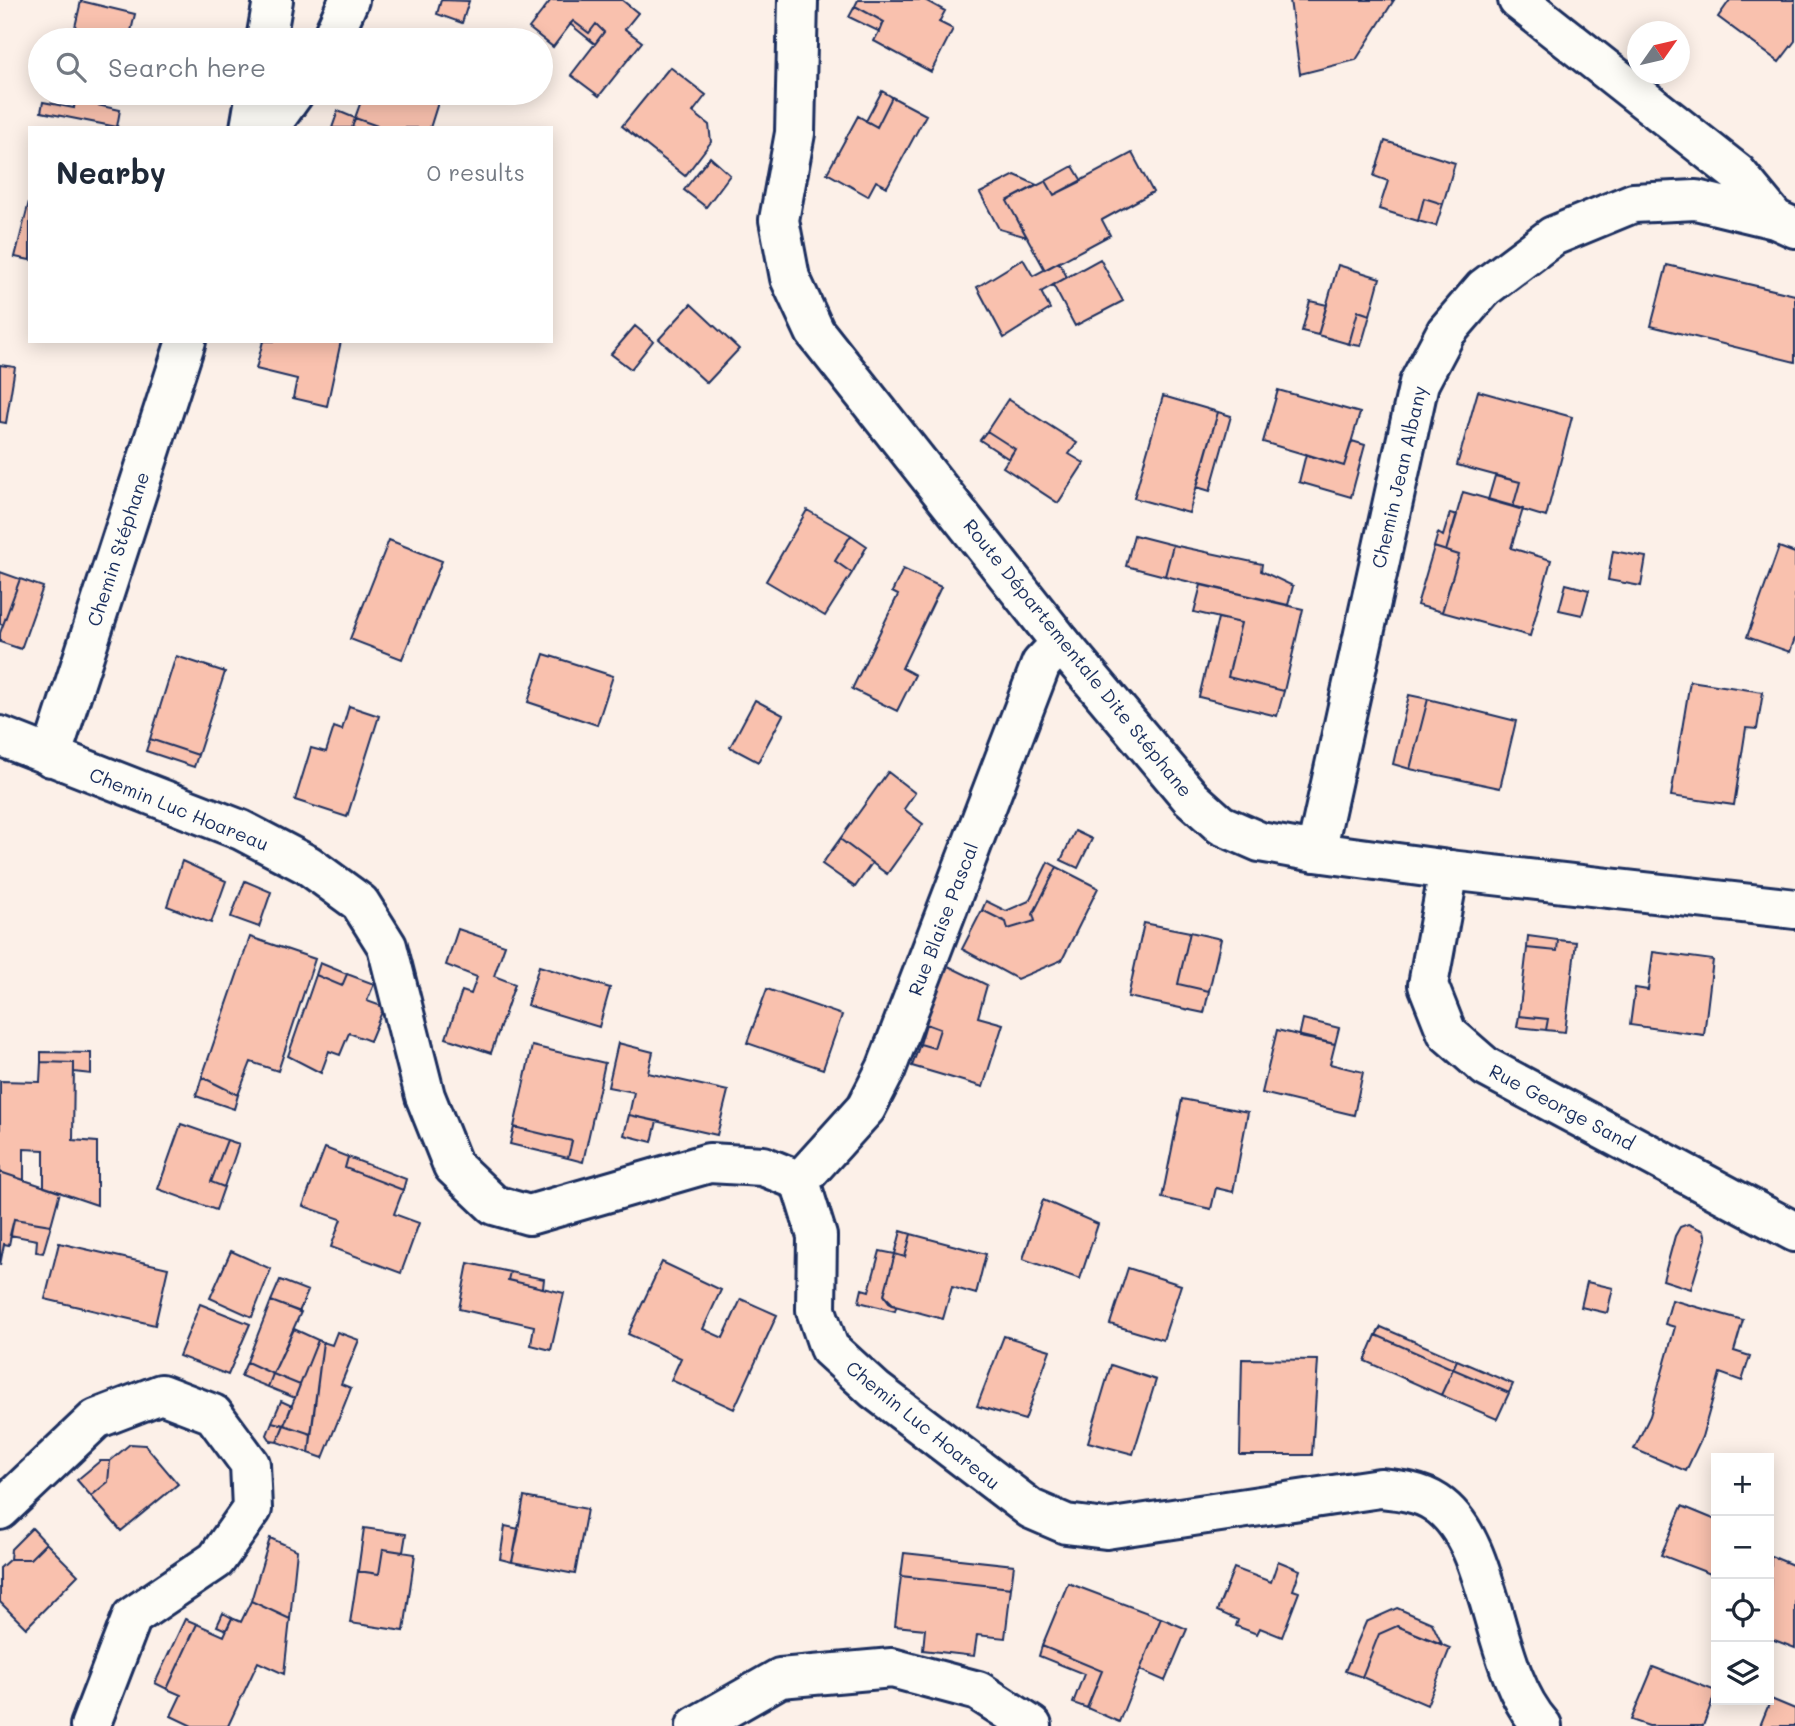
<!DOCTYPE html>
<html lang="en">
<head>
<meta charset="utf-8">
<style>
	body { margin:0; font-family:Mali,sans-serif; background:#f2f2f3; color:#1f2937 }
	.controls { position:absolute; right:21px; bottom:21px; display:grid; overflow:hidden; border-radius:0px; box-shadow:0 4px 18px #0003 }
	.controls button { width:63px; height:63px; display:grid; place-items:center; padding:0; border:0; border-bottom:2px solid #e0e1e3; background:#fff; color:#1f2937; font:35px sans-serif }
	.compass { position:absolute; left:1627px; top:21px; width:63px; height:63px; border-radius:50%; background:#fff; box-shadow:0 4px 18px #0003; rotate:56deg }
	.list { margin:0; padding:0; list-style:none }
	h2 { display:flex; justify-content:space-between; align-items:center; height:91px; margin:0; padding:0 28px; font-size:30px }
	h2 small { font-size:23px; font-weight:400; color:#747a83 }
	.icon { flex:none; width:38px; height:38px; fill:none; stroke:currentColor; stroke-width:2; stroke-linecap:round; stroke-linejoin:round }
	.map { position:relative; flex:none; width:1795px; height:1726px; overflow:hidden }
	.search { position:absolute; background:#fff; box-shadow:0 4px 18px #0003; left:28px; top:28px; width:525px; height:77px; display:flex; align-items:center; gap:18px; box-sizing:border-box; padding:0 24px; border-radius:38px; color:#747a83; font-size:26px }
	.panel { position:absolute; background:#fff; box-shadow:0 4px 18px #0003; left:28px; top:126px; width:525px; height:217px; border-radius:0px }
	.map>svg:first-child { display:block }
	.building { fill:#f9c1ae; stroke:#1b2f5e; stroke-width:2 }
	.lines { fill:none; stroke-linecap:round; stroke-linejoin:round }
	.street-casing { stroke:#1b2f5e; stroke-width:44 }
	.secondary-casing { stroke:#1b2f5e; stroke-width:44 }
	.street { stroke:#fdfcf7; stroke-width:38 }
	.secondary { stroke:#fdfcf7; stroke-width:38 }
	.labels { text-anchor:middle; stroke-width:5; stroke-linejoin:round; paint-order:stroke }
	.street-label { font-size:19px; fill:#1b2f5e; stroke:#fdfcf7 }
</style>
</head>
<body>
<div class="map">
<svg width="1795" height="1726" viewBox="0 0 1795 1726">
	<rect width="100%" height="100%" fill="#fcf0e8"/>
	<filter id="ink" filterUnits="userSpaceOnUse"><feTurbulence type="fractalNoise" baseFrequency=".0143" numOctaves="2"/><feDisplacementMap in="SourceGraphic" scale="14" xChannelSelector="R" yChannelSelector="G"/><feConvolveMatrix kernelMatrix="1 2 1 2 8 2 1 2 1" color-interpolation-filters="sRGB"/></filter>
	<g filter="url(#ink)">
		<path class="building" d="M 441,0 L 469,1 L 462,23 L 437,14 Z
			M 551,0 L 622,0 L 638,13 L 625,29 L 642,42 L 599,96 L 571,75 L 604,32 L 596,24 L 589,33 L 573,21 L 553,47 L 529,28 Z
			M 858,0 L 925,0 L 945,11 L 939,22 L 953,29 L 931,72 L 874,41 L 884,22 L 855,6 Z
			M 1290,0 L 1394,0 L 1356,60 L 1300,74 Z
			M 1730,0 L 1795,0 L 1795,41 L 1779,62 L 1718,17 Z
			M 81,1 L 135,14 L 129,40 L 72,40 Z
			M 855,6 L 884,22 L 880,32 L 849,17 Z
			M 573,21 L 589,33 L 596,24 L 604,32 L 595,44 L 570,24 Z
			M 670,67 L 706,95 L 693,112 L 709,125 L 711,142 L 685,176 L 622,126 Z
			M 882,91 L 892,97 L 877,127 L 866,121 Z
			M 364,93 L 441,93 L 430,128 L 383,128 L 355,118 Z
			M 892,97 L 926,115 L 887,187 L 876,181 L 868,196 L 827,173 L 858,116 L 877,127 Z
			M 75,100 L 120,110 L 117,127 L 41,112 L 43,102 L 74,108 Z
			M 338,111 L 355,118 L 352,128 L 332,128 Z
			M 355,118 L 383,128 L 352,128 Z
			M 1385,141 L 1455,163 L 1443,204 L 1424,198 L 1418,221 L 1379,209 L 1388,181 L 1374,176 Z
			M 1132,153 L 1153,192 L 1102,220 L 1110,235 L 1045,270 L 1007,201 L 1046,181 L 1054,195 Z
			M 710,157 L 730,175 L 706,207 L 684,190 Z
			M 1073,166 L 1082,181 L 1054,195 L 1046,181 Z
			M 1015,175 L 1037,185 L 1007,201 L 1027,237 L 999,229 L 980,193 Z
			M 30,198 L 30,260 L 15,257 Z
			M 1424,198 L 1443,204 L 1436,226 L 1418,221 Z
			M 1023,259 L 1033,276 L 1059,262 L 1067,277 L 1041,292 L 1050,309 L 1004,338 L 977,287 Z
			M 1100,259 L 1123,301 L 1075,326 L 1053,285 Z
			M 1338,265 L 1380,278 L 1370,315 L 1358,311 L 1349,344 L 1318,335 Z
			M 1667,265 L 1795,295 L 1795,362 L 1651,326 Z
			M 1310,301 L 1327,305 L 1318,335 L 1302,331 Z
			M 691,304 L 739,349 L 707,383 L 659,339 Z
			M 1358,311 L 1370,315 L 1361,346 L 1349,344 Z
			M 635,326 L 653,341 L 631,369 L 611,354 Z
			M 263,341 L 341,341 L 327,406 L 293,398 L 297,379 L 256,369 Z
			M 0,365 L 15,367 L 6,423 L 0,422 Z
			M 1278,390 L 1360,413 L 1344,466 L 1263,442 Z
			M 1478,391 L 1572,417 L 1546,517 L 1513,507 L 1520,482 L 1457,465 Z
			M 1163,396 L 1218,412 L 1189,513 L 1134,498 Z
			M 1008,399 L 1077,443 L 1069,454 L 1084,463 L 1058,503 L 1003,467 L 1015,449 L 987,431 Z
			M 1218,412 L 1231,416 L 1210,491 L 1197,487 Z
			M 987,431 L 1015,449 L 1009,459 L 980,440 Z
			M 1352,441 L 1365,445 L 1351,497 L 1299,482 L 1306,454 L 1344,466 Z
			M 1495,476 L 1520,482 L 1513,507 L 1488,500 Z
			M 1463,492 L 1523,509 L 1511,548 L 1551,560 L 1530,636 L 1442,612 L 1459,555 L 1446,551 Z
			M 807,510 L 851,535 L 835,561 L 852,573 L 825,616 L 766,581 Z
			M 1450,513 L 1457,515 L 1446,551 L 1434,547 L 1438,533 L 1443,536 Z
			M 851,535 L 867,546 L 852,573 L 835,561 Z
			M 1134,535 L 1173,545 L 1165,576 L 1126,566 Z
			M 389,540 L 442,561 L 402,659 L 350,639 Z
			M 1173,545 L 1262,564 L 1261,571 L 1293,586 L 1288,605 L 1165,576 Z
			M 1434,547 L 1459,555 L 1442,612 L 1417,605 Z
			M 1779,547 L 1795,553 L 1795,638 L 1790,652 L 1747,637 Z
			M 1613,551 L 1646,557 L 1641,586 L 1608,580 Z
			M 903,569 L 941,587 L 902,668 L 915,675 L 897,711 L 852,689 L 898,595 L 892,592 Z
			M 0,572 L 20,579 L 3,625 L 0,624 Z
			M 20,579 L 43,587 L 21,649 L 0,642 L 0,633 Z
			M 1566,584 L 1589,590 L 1582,615 L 1559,610 Z
			M 1201,585 L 1303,609 L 1284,691 L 1228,677 L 1241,623 L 1194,612 Z
			M 1218,618 L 1241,623 L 1228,677 L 1284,691 L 1277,716 L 1199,697 Z
			M 544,654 L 613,676 L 597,725 L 528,702 Z
			M 176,656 L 225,672 L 198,755 L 150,739 Z
			M 1690,681 L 1763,692 L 1757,729 L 1746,728 L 1734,805 L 1671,796 Z
			M 1409,695 L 1428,699 L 1410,769 L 1393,764 Z
			M 1428,699 L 1516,721 L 1500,788 L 1410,769 Z
			M 755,700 L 783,715 L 758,762 L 730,747 Z
			M 349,706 L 379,716 L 347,817 L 295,800 L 311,748 L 326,752 L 334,727 L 342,730 Z
			M 150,739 L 198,755 L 194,767 L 146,751 Z
			M 888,772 L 915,793 L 904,809 L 923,824 L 887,874 L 840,839 Z
			M 1075,831 L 1092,839 L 1078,868 L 1061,860 Z
			M 840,839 L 872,863 L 855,887 L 822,864 Z
			M 182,861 L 226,881 L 211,923 L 167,906 Z
			M 1048,862 L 1057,867 L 1033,914 L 1035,921 L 1008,929 L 1006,922 L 982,910 L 986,901 L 1006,911 L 1029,901 Z
			M 1057,867 L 1098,888 L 1062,960 L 1017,979 L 962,949 L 982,910 L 1006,922 L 1008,929 L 1035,921 L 1033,914 Z
			M 245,881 L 271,892 L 259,927 L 231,917 Z
			M 1144,923 L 1190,932 L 1178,984 L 1209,991 L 1204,1013 L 1128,997 Z
			M 458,929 L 505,945 L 494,976 L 515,984 L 491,1053 L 446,1038 L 462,991 L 471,994 L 477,977 L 446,965 Z
			M 1190,932 L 1221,939 L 1209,991 L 1178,984 Z
			M 1528,936 L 1558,940 L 1557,951 L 1527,948 Z
			M 250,937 L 315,959 L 278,1071 L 251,1062 L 238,1095 L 202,1077 Z
			M 1558,940 L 1576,942 L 1565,1032 L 1546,1030 L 1548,1019 L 1519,1016 L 1527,948 L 1557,951 Z
			M 1653,952 L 1713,960 L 1704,1035 L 1630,1025 L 1635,988 L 1648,990 Z
			M 320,963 L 347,974 L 342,986 L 316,975 Z
			M 944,964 L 987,985 L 978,1017 L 1003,1024 L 983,1087 L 912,1066 L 920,1044 L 934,1048 L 940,1029 L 926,1024 Z
			M 539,966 L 610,988 L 599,1027 L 527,1005 Z
			M 347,974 L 374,984 L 367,1001 L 384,1007 L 370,1041 L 349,1033 L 340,1055 L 329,1051 L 321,1073 L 288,1056 L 316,975 L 342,986 Z
			M 767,989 L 842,1015 L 823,1069 L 747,1043 Z
			M 1519,1016 L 1548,1019 L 1546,1030 L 1517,1027 Z
			M 1303,1019 L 1339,1028 L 1335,1044 L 1299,1037 Z
			M 926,1024 L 940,1029 L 934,1048 L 920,1044 Z
			M 1277,1030 L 1335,1044 L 1330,1064 L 1363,1072 L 1354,1115 L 1262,1093 Z
			M 618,1043 L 653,1052 L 648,1073 L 728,1091 L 717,1135 L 629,1115 L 634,1092 L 608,1087 Z
			M 532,1046 L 605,1063 L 583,1162 L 568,1158 L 572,1141 L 514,1127 Z
			M 41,1052 L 91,1053 L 91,1074 L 74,1072 L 74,1063 L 41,1062 Z
			M 41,1062 L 74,1063 L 73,1140 L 97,1142 L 97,1205 L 44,1187 L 44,1150 L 24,1149 L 24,1180 L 0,1172 L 0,1081 L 40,1082 Z
			M 202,1077 L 238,1095 L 234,1109 L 196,1096 Z
			M 1182,1099 L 1248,1112 L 1233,1192 L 1216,1188 L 1211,1209 L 1162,1198 Z
			M 629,1115 L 657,1121 L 652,1142 L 624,1135 Z
			M 181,1124 L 227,1140 L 211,1182 L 224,1187 L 216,1210 L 158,1189 Z
			M 514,1127 L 572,1141 L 568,1158 L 510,1144 Z
			M 227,1140 L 239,1144 L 224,1187 L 211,1182 Z
			M 325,1148 L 348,1157 L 345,1168 L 403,1190 L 394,1214 L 419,1223 L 401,1273 L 331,1247 L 341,1219 L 303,1206 Z
			M 348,1157 L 406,1179 L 403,1190 L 345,1168 Z
			M 0,1172 L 60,1192 L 51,1225 L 14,1219 L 9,1245 L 4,1244 L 0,1265 Z
			M 1043,1200 L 1098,1224 L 1080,1279 L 1023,1259 Z
			M 14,1219 L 51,1225 L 43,1253 L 36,1252 L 37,1240 L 10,1235 Z
			M 1688,1224 L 1704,1231 L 1706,1239 L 1691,1289 L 1663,1280 L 1675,1236 L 1680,1227 Z
			M 901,1231 L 911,1234 L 905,1257 L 895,1254 Z
			M 911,1234 L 986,1254 L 976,1294 L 952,1287 L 943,1319 L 891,1305 L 884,1295 L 895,1254 L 905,1257 Z
			M 59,1243 L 168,1268 L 155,1325 L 45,1299 Z
			M 231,1251 L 271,1269 L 252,1317 L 210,1298 Z
			M 880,1251 L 895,1254 L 884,1295 L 896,1307 L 895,1311 L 859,1302 L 862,1289 L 869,1291 Z
			M 662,1262 L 721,1290 L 703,1329 L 723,1338 L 741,1299 L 777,1315 L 734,1409 L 671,1380 L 681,1358 L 628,1334 Z
			M 468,1263 L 510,1272 L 508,1280 L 564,1293 L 551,1350 L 531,1345 L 534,1326 L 459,1309 Z
			M 1128,1268 L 1181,1285 L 1163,1340 L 1110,1324 Z
			M 510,1272 L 544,1279 L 543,1288 L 508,1280 Z
			M 280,1280 L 308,1291 L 299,1312 L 271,1301 Z
			M 1587,1282 L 1613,1288 L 1607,1313 L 1581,1307 Z
			M 1672,1300 L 1743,1320 L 1734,1351 L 1750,1356 L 1742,1381 L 1720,1373 L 1702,1437 L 1686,1471 L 1634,1449 L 1650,1416 L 1675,1327 L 1665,1324 Z
			M 271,1301 L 301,1312 L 273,1374 L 247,1362 Z
			M 200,1304 L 250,1324 L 228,1375 L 179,1356 Z
			M 1381,1327 L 1457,1360 L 1453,1369 L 1376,1335 Z
			M 294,1329 L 318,1340 L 300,1385 L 273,1374 Z
			M 337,1332 L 359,1340 L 341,1384 L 351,1388 L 323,1458 L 309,1453 L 323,1342 L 332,1345 Z
			M 1376,1335 L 1453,1369 L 1441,1395 L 1365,1361 Z
			M 1004,1336 L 1050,1350 L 1025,1420 L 977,1406 Z
			M 318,1340 L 323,1342 L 311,1434 L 284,1425 Z
			M 1242,1359 L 1318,1360 L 1312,1455 L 1240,1455 Z
			M 1457,1360 L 1513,1384 L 1509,1393 L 1453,1369 Z
			M 247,1362 L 273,1374 L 268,1387 L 241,1376 Z
			M 1111,1365 L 1156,1380 L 1133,1454 L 1088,1442 Z
			M 1453,1369 L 1509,1393 L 1497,1419 L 1441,1395 Z
			M 273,1374 L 300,1385 L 295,1398 L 268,1387 Z
			M 281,1401 L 292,1406 L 284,1425 L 272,1422 Z
			M 272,1422 L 284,1425 L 277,1442 L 271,1441 L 267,1435 Z
			M 284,1425 L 311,1434 L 309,1453 L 277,1442 Z
			M 130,1444 L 145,1445 L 178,1484 L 121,1531 L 91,1496 L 108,1482 L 110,1461 Z
			M 100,1461 L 110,1461 L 108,1482 L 91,1496 L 77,1480 Z
			M 524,1497 L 587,1509 L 575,1574 L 512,1562 Z
			M 1682,1506 L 1716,1520 L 1716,1576 L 1661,1555 Z
			M 505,1526 L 519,1529 L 512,1562 L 500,1559 Z
			M 32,1528 L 46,1543 L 30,1559 L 10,1559 L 11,1549 Z
			M 364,1528 L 406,1534 L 403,1552 L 383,1549 L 379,1574 L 358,1571 Z
			M 270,1538 L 297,1550 L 290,1619 L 251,1601 Z
			M 46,1543 L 78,1575 L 26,1628 L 0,1602 L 0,1568 L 10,1559 L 30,1559 Z
			M 383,1549 L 415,1554 L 404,1631 L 350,1623 L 358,1571 L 379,1574 Z
			M 904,1553 L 1014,1565 L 1011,1588 L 901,1576 Z
			M 1771,1556 L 1795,1566 L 1795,1648 L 1769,1638 Z
			M 1278,1561 L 1300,1570 L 1293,1590 L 1299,1592 L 1282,1637 L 1260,1628 L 1257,1634 L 1236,1626 L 1238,1620 L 1217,1611 L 1234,1568 L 1271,1582 Z
			M 901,1576 L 1011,1588 L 1005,1638 L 977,1635 L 974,1656 L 923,1650 L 925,1629 L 895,1626 Z
			M 1068,1583 L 1161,1618 L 1119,1722 L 1087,1708 L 1102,1671 L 1042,1646 Z
			M 251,1601 L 290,1619 L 284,1674 L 258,1662 L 228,1726 L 192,1726 L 171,1716 L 181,1695 L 167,1689 L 197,1624 L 224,1636 L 232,1618 L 241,1622 Z
			M 1397,1608 L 1432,1623 L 1442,1644 L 1397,1626 L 1379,1634 L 1362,1677 L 1345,1671 L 1366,1622 Z
			M 223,1613 L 232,1618 L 226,1630 L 217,1626 Z
			M 1161,1618 L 1187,1629 L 1165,1681 L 1140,1670 Z
			M 185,1619 L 197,1624 L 167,1689 L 155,1683 Z
			M 1397,1626 L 1450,1648 L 1427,1705 L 1362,1677 L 1379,1634 Z
			M 1042,1646 L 1102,1671 L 1087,1708 L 1073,1703 L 1084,1674 L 1039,1656 Z
			M 1653,1667 L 1716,1691 L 1703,1726 L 1649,1726 L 1631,1720 Z
			M 1771,1699 L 1795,1709 L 1795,1726 L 1760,1726 Z"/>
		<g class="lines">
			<defs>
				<path id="street" d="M 1518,0 L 1737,173 L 1775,219
					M 266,40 L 273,0
					M 331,40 L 349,0
					M 250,128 L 256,93
					M 269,128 L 294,93
					M 0,736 L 241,830 L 308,865 L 360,903 L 387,946 L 425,1096 L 453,1166 L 494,1205 L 529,1215 L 709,1163 L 763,1166 L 800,1181
					M 51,757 L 186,341
					M 1316,852 L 1419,383 L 1446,332 L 1484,288 L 1553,236 L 1633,203 L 1696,200 L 1775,219 L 1795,228
					M 1449,870 L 1428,985 L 1447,1033 L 1486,1067 L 1795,1232
					M 800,1181 L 817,1236 L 816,1310 L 829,1348 L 875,1390 L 1031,1509 L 1066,1524 L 1106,1529 L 1380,1488 C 1399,1490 1420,1492 1436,1503 C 1495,1542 1489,1668 1542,1726
					M 800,1181 L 866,1108 L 886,1069 L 1041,664 L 1061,643
					M 0,1510 L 96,1419 L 161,1394 L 213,1414 L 250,1464 L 252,1509 L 216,1560 L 132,1617 L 90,1726
					M 696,1726 L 780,1678 L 892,1668 L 978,1691 L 1032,1726"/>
				<path id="secondary" d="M 798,0 L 795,133 L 779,220 L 790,278 L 815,332 L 1061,643 L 1191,798 L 1221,825 L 1260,842 L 1316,852 L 1449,870 L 1795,909"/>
			</defs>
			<use href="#street" class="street-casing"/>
			<use href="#secondary" class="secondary-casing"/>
			<use href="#street" class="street"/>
			<use href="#secondary" class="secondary"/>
		</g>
	</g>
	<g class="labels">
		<g class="street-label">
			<text transform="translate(1399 477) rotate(-77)" y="7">Chemin Jean Albany</text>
			<text transform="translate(118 549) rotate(-72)" y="7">Chemin Stéphane</text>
			<text transform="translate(1078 658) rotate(51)" y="7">Route Départementale Dite Stéphane</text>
			<text transform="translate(179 809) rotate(22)" y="7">Chemin Luc Hoareau</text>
			<text transform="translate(943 919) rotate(-69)" y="7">Rue Blaise Pascal</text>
			<text transform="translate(1562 1107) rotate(28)" y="7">Rue George Sand</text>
			<text transform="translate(923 1425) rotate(39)" y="7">Chemin Luc Hoareau</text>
		</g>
	</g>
</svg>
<div class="controls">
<button>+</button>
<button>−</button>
<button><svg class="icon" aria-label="locate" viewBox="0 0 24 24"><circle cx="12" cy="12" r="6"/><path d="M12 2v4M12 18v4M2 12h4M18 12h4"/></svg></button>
<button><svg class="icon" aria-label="layers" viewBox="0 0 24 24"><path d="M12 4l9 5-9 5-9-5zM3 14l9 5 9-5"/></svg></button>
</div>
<svg class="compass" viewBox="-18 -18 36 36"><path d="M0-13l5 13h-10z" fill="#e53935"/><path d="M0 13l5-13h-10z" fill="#747a83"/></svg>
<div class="search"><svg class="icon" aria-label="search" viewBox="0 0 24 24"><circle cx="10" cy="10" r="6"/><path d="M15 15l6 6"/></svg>Search here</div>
<section class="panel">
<h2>Nearby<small>0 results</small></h2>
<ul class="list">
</ul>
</section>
</div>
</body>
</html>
